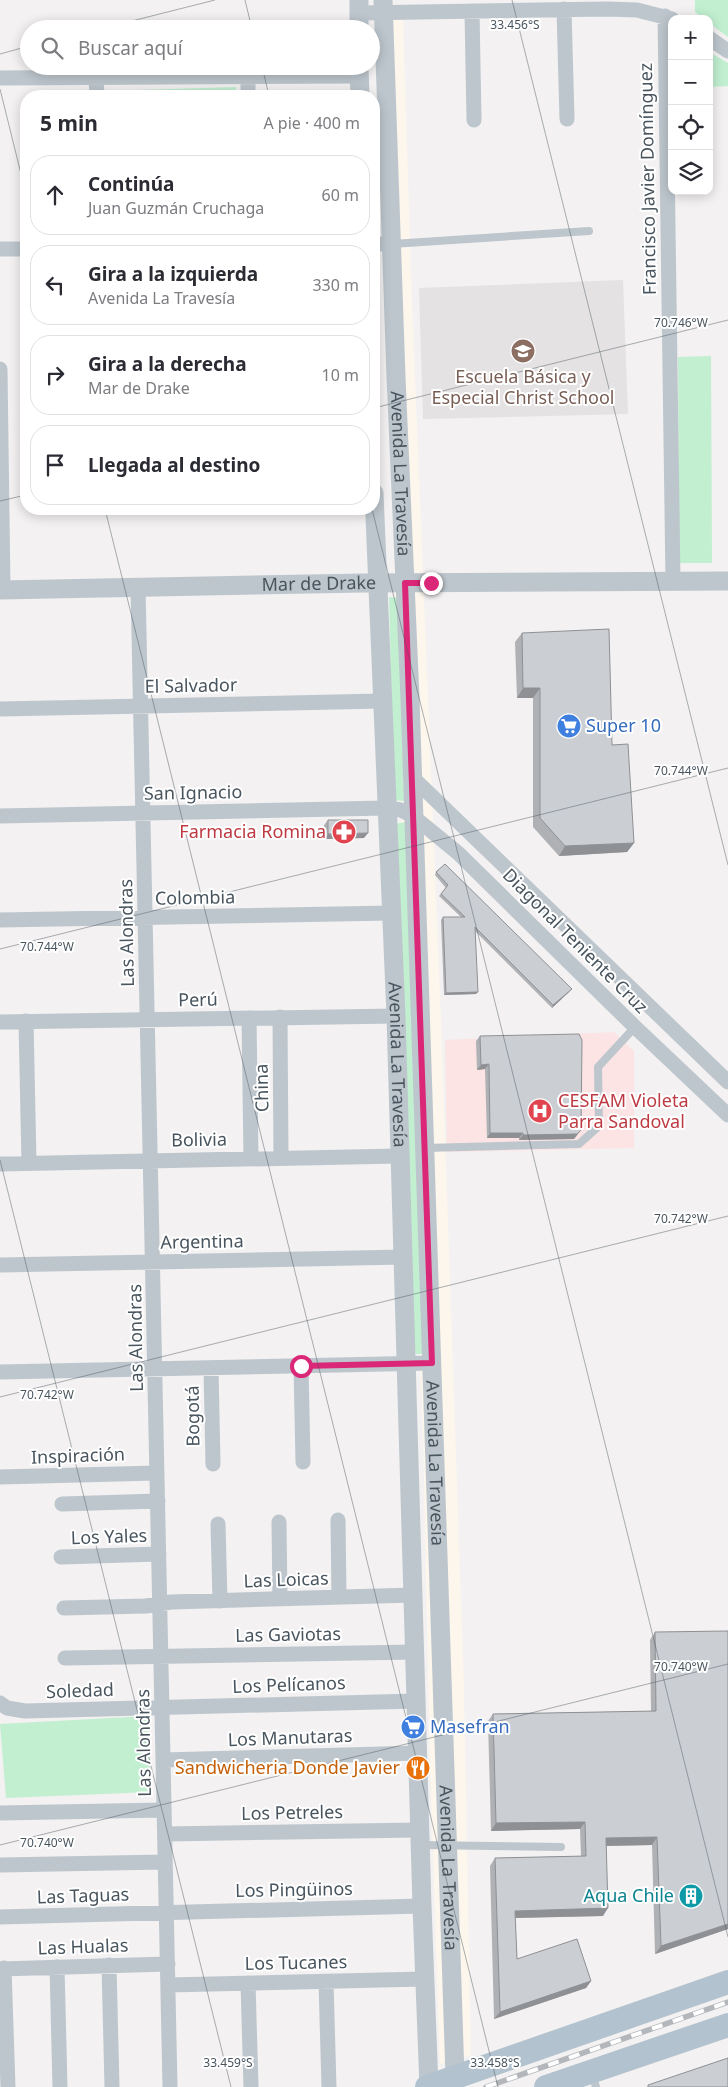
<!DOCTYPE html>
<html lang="es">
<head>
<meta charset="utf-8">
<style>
	body { margin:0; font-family:"Noto Sans",sans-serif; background:#f2f2f3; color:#2b2b33 }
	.controls { position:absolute; right:15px; top:15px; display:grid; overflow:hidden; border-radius:10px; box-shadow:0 2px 12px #0003 }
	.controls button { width:45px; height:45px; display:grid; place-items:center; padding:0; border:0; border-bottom:1px solid #e1e1e2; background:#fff; color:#2b2b33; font:25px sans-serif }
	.stop { position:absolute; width:15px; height:15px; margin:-11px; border:4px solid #db2777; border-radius:50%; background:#fff }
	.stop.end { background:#db2777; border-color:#fff; box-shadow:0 1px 5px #0008 }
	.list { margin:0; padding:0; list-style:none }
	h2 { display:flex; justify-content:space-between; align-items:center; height:65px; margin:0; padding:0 20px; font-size:21px }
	h2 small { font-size:16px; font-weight:400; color:#7c7c81 }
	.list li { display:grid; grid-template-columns:32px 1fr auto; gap:15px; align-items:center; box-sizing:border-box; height:80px; margin:0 10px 10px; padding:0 10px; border:1px solid #e1e1e2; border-radius:20px }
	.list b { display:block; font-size:19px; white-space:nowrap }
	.list p { margin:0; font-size:16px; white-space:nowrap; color:#7c7c81 }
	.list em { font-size:16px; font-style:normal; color:#7c7c81 }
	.icon { flex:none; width:28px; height:28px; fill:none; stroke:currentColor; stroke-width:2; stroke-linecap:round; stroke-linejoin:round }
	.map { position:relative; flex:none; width:728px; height:2087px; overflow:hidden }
	.search { position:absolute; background:#fff; box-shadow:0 2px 12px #0003; left:20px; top:20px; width:360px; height:55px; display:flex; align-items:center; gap:12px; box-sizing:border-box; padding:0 18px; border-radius:28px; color:#7c7c81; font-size:19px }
	.panel { position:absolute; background:#fff; box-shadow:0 2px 12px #0003; left:20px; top:90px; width:360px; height:425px; border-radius:20px }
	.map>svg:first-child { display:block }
	.commercial { fill:#fcf6ec }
	.education { fill:#e4e2e3 }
	.medical { fill:#fbe4e3 }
	.green { fill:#c1efd0 }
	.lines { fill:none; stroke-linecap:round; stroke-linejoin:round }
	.service { stroke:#bdc6cd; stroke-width:8 }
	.minor { stroke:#bdc6cd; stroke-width:15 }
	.tertiary { stroke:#bdc6cd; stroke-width:19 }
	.primary { stroke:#b2c2ce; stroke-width:24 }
	.rail-casing { stroke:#b3b7bb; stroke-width:5.5 }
	.rail { stroke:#fff; stroke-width:4; stroke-dasharray:11; stroke-linecap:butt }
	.wall { fill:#afb1b5 }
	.shaded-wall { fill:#8e9094 }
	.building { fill:#cbced3; stroke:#8e9094 }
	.route { stroke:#db2777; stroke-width:6 }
	.ticks { fill:none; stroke:#49555e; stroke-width:1; stroke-opacity:0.45 }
	.labels { text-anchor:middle; stroke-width:4; stroke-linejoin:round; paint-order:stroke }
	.street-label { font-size:18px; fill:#49555e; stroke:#fff }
	.education-label { font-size:18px; fill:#785e54; stroke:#fff }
	.shop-label { font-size:18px; fill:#366cbe; stroke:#fff; text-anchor:start }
	.health-label { font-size:18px; fill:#be3a42; stroke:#fff; text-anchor:end }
	.food-label { font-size:18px; fill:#c56008; stroke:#fff; text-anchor:end }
	.culture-label { font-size:18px; fill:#0d838f; stroke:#fff; text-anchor:end }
	.ticks-label { font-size:12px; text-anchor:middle; fill:#49555e; stroke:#fff; stroke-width:4; stroke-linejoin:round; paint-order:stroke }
</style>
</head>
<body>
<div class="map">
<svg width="728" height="2087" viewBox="0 0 728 2087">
	<rect width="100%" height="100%" fill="#f3f1f1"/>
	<path class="commercial" d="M 403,17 L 412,302 L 441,1019 L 464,1688 L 471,2055 L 440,2064 L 430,1765 L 423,1433 L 408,1050 L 389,392 L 376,18 Z"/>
	<path class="education" d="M 623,280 L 628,414 L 423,419 L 419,288 Z"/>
	<path class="medical" d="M 614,1032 L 634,1051 L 634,1148 L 447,1152 L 445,1040 Z"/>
	<path class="green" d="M 695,0 L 728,0 L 728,37 L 709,23 L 709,19 L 704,19 L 695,12 Z
		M 709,52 L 728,63 L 728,86 L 709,87 Z
		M 236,87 L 236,96 L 102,96 L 102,91 Z
		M 711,356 L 712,563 L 679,563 L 678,357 Z
		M 389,597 L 399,598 L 404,801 L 394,800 Z
		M 406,822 L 423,1354 L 416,1354 L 414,1348 L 394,824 Z
		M 148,1716 L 151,1792 L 6,1798 L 0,1724 Z"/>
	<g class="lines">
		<path class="service" d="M 392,244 L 589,231
			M 425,1148 L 579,1144 L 599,1126 L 598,1067 L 635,1027
			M 421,1845 L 561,1847
			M 592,2073 L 596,2087"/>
		<path class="minor" d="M 564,9 L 567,119
			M 472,11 L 474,120
			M 359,13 L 607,9 L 637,10 L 672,19
			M 665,16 L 673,581
			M 709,38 L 728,51
			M 248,77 L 248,96
			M 0,78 L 359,76
			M 96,78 L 97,96
			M 374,244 L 391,244
			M 0,249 L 26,249
			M 0,369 L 3,590
			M 138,587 L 170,2087
			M 0,709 L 382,701
			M 412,777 L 728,1082
			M 0,816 L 386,808 L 401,810 L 414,817 L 458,853 L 635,1027 L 728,1115
			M 0,920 L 391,913
			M 280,1017 L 281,1158
			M 249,1018 L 251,1158
			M 26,1021 L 29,1163
			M 0,1022 L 396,1016
			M 0,1164 L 399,1156
			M 0,1265 L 404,1257
			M 301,1366 L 303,1462
			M 211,1368 L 213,1464
			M 0,1372 L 432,1363
			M 0,1477 L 157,1473
			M 62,1504 L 158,1501
			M 338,1520 L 339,1597
			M 279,1522 L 280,1599
			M 218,1524 L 220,1601
			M 61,1557 L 159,1554
			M 64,1608 L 146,1606 L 171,1602 L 414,1595
			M 65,1658 L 416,1652
			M 0,1703 L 7,1708 L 25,1711 L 416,1701
			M 163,1760 L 418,1753
			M 0,1813 L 164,1810
			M 165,1834 L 419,1830
			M 0,1865 L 165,1862
			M 0,1917 L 422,1906
			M 109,1965 L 112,2087
			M 57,1967 L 60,2087
			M 4,1968 L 8,2087
			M 0,1969 L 168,1964
			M 326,1982 L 329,2087
			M 248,1983 L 251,2087
			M 168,1985 L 424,1979"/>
		<g class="tertiary">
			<path d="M 359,0 L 359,29"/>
			<path id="s1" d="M 383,0 L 396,377 L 410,698 L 455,2077 L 452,2087"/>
			<path d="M 359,66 L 360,96"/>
			<path id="s2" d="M 374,493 L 396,1016 L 422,1906 L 429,2087"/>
			<path id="s3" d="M 0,590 L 364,583 L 728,581"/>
		</g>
		<path class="primary" d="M 427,2087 L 728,1982
			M 546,2087 L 728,2025"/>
		<defs>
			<path id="rail" d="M 486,2087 L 728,2002"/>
		</defs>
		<use href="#rail" class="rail-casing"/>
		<use href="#rail" class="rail"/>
	</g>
	<path class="wall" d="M 522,633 L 612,745 L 634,843 L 627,852 L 559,856 L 533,827 L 533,698 L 517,698 L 515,642 Z
		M 328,820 L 364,838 L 324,839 L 324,825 Z
		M 436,872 L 572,989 L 570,991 L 552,1008 L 475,931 L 476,994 L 444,995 L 441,920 L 443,917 L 461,917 L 439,896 L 446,888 L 435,875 Z
		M 480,1036 L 577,1135 L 574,1139 L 519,1140 L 519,1138 L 487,1138 L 485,1069 L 477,1070 L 476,1041 Z
		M 655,1632 L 728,1929 L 655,1954 L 652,1845 L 606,1846 L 603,1916 L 515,1918 L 517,1959 L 591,1981 L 586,1988 L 494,2019 L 490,1866 L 495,1858 L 581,1856 L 580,1829 L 491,1831 L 488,1721 L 493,1714 L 651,1711 L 650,1640 Z"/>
	<path class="shaded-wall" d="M 523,688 L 540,688 L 533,698 L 517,698 Z
		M 368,833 L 364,838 L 324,839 L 328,834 Z
		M 634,843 L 627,852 L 559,856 L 565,846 Z
		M 572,989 L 570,991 L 552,1008 L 553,1005 Z
		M 478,992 L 476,994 L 444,995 L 446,993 Z
		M 489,1064 L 485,1069 L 477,1070 L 481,1065 Z
		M 581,1130 L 574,1139 L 519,1140 L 523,1135 Z
		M 490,1133 L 523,1133 L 519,1138 L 487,1138 Z
		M 585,1822 L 580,1829 L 491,1831 L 496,1823 Z
		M 657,1837 L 652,1845 L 601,1846 L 606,1838 Z
		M 608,1908 L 603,1916 L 510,1918 L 515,1911 Z
		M 728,1924 L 728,1929 L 655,1954 L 661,1946 Z
		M 591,1981 L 586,1988 L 494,2019 L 500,2012 Z"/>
	<path class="building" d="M 609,629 L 612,745 L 628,744 L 634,843 L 565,846 L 540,818 L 540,688 L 523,688 L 522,633 Z
		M 328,820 L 368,820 L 368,833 L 328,834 Z
		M 445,864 L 572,989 L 553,1005 L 475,927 L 478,992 L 446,993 L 443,917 L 465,917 L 441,894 L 448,885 L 436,872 Z
		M 579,1034 L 582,1040 L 581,1130 L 577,1134 L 523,1135 L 523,1133 L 490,1133 L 489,1064 L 481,1065 L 480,1036 Z
		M 728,1631 L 728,1924 L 661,1946 L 657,1837 L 606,1838 L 608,1908 L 515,1911 L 517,1959 L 577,1939 L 591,1981 L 500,2012 L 495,1858 L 586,1856 L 585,1822 L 496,1823 L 493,1714 L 656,1711 L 655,1632 Z
		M 728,2058 L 728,2087 L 648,2087 L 648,2085 Z"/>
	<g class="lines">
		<path class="route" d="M 301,1366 L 432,1363 L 405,583 L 431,583"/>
	</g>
	<path class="ticks" d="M 245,0 L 252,29M 512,0 L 728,865M 100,29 L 215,0M 0,54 L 29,46M 262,66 L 269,96M 0,89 L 26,194M 374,408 L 728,320M 0,501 L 26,495M 105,509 L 498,2087M 372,509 L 728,1937M 0,949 L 728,768M 0,1160 L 231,2087M 0,1397 L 728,1216M 0,1845 L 728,1664"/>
	<defs>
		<symbol id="school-disc" viewBox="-11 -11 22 22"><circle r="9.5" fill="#8d6e63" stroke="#fff"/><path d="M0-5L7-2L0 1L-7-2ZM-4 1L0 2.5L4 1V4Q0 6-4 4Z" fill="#fff"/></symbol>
		<symbol id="supermarket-disc" viewBox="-11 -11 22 22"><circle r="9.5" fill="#3f7fe0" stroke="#fff"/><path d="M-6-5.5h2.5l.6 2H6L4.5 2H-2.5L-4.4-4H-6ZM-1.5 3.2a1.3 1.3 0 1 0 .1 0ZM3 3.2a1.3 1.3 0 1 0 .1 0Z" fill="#fff"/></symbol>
		<symbol id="pharmacy-disc" viewBox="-11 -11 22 22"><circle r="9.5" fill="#e0444e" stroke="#fff"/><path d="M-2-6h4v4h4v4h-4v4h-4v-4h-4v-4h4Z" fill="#fff"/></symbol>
		<symbol id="hospital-disc" viewBox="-11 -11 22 22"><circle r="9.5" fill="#e0444e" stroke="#fff"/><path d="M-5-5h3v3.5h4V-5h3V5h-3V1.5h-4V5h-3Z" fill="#fff"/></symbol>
		<symbol id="restaurant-disc" viewBox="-11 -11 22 22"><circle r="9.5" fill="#e8710a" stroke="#fff"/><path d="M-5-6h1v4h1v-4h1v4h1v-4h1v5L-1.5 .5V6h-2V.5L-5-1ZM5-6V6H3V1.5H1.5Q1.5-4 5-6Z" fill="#fff"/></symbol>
		<symbol id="building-disc" viewBox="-11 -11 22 22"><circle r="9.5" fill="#0f9aa8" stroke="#fff"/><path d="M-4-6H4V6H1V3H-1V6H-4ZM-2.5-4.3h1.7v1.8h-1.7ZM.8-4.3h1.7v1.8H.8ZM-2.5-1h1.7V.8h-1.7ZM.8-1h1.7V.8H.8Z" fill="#fff"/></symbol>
	</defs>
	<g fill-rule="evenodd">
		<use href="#school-disc" x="509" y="337" width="28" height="28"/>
		<use href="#supermarket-disc" x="555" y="712" width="28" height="28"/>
		<use href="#pharmacy-disc" x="330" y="818" width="28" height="28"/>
		<use href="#hospital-disc" x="526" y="1097" width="28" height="28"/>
		<use href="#supermarket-disc" x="399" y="1713" width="28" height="28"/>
		<use href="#restaurant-disc" x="404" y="1754" width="28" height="28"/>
		<use href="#building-disc" x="677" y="1882" width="28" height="28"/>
	</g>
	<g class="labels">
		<g class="street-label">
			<text transform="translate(648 179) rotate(-91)" y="6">Francisco Javier Domínguez</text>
			<text dy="6" stroke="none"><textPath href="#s1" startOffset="474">Avenida La Travesía</textPath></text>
			<text dy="6" stroke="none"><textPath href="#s3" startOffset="319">Mar de Drake</textPath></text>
			<text transform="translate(191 686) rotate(-1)" y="6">El Salvador</text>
			<text transform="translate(193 793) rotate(-1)" y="6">San Ignacio</text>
			<text transform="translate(195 898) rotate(-1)" y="6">Colombia</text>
			<text transform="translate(127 933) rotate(-91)" y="6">Las Alondras</text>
			<text transform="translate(575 941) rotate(45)" y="6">Diagonal Teniente Cruz</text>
			<text transform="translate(198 1000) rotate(-1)" y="6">Perú</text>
			<text dy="6" stroke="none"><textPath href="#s2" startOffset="572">Avenida La Travesía</textPath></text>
			<text transform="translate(262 1088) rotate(-91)" y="6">China</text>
			<text transform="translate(199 1140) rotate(-1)" y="6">Bolivia</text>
			<text transform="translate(202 1242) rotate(-1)" y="6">Argentina</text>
			<text transform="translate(136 1338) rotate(-91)" y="6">Las Alondras</text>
			<text transform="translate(193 1416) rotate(-91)" y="6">Bogotá</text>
			<text transform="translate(78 1456) rotate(-2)" y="6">Inspiración</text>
			<text dy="6" stroke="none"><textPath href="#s1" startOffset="1464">Avenida La Travesía</textPath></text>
			<text transform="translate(109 1537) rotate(-2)" y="6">Los Yales</text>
			<text transform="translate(286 1580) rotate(-2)" y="6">Las Loicas</text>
			<text transform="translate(288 1635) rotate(-1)" y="6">Las Gaviotas</text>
			<text transform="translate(289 1685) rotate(-2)" y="6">Los Pelícanos</text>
			<text transform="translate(80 1691) rotate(-2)" y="6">Soledad</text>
			<text transform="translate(290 1738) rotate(-2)" y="6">Los Manutaras</text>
			<text transform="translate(144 1743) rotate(-91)" y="6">Las Alondras</text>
			<text transform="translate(292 1813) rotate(-1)" y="6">Los Petreles</text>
			<text dy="6" stroke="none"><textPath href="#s1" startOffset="1869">Avenida La Travesía</textPath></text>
			<text transform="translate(294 1890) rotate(-1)" y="6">Los Pingüinos</text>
			<text transform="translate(83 1896) rotate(-2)" y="6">Las Taguas</text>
			<text transform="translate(83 1947) rotate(-2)" y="6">Las Hualas</text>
			<text transform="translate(296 1963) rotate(-1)" y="6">Los Tucanes</text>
		</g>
		<g class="education-label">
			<text x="523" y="383">Escuela Básica y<tspan x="523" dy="21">Especial Christ School</tspan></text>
		</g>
		<g class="shop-label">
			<text x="586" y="732">Super 10</text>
			<text x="430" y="1733">Masefran</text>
		</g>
		<g class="health-label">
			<text x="326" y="838">Farmacia Romina</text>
			<text x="558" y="1107" text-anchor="start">CESFAM Violeta<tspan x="558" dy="21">Parra Sandoval</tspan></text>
		</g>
		<g class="food-label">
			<text x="400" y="1774">Sandwicheria Donde Javier</text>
		</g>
		<g class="culture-label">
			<text x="674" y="1902">Aqua Chile</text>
		</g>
	</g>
	<g class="ticks-label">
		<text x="515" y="29">33.456°S</text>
		<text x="681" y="327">70.746°W</text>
		<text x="681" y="775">70.744°W</text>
		<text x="47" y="951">70.744°W</text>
		<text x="681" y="1223">70.742°W</text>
		<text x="47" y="1399">70.742°W</text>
		<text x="681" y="1671">70.740°W</text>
		<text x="47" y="1847">70.740°W</text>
		<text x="228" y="2067">33.459°S</text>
		<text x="495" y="2067">33.458°S</text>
	</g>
</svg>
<div class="controls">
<button>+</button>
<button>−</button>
<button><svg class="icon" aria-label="locate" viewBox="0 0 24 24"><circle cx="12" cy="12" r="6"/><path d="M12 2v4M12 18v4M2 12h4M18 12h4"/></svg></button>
<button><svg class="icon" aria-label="layers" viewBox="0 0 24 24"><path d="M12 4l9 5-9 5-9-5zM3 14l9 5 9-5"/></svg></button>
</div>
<div class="stop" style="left:301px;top:1366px"></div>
<div class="stop end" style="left:431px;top:583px"></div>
<div class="search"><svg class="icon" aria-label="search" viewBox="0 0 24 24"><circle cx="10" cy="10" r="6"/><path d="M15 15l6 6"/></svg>Buscar aquí</div>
<section class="panel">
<h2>5 min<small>A pie · 400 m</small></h2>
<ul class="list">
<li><svg class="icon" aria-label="ahead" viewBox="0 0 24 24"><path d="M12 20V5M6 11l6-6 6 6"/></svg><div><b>Continúa</b><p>Juan Guzmán Cruchaga</p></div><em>60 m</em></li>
<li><svg class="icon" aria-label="left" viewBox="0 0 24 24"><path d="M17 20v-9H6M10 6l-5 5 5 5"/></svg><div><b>Gira a la izquierda</b><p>Avenida La Travesía</p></div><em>330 m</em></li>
<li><svg class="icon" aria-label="right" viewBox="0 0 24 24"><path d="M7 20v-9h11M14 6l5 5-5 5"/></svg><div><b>Gira a la derecha</b><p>Mar de Drake</p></div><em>10 m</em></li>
<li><svg class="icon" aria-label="arrive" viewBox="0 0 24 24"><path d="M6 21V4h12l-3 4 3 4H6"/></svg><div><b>Llegada al destino</b></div></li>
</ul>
</section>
</div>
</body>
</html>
